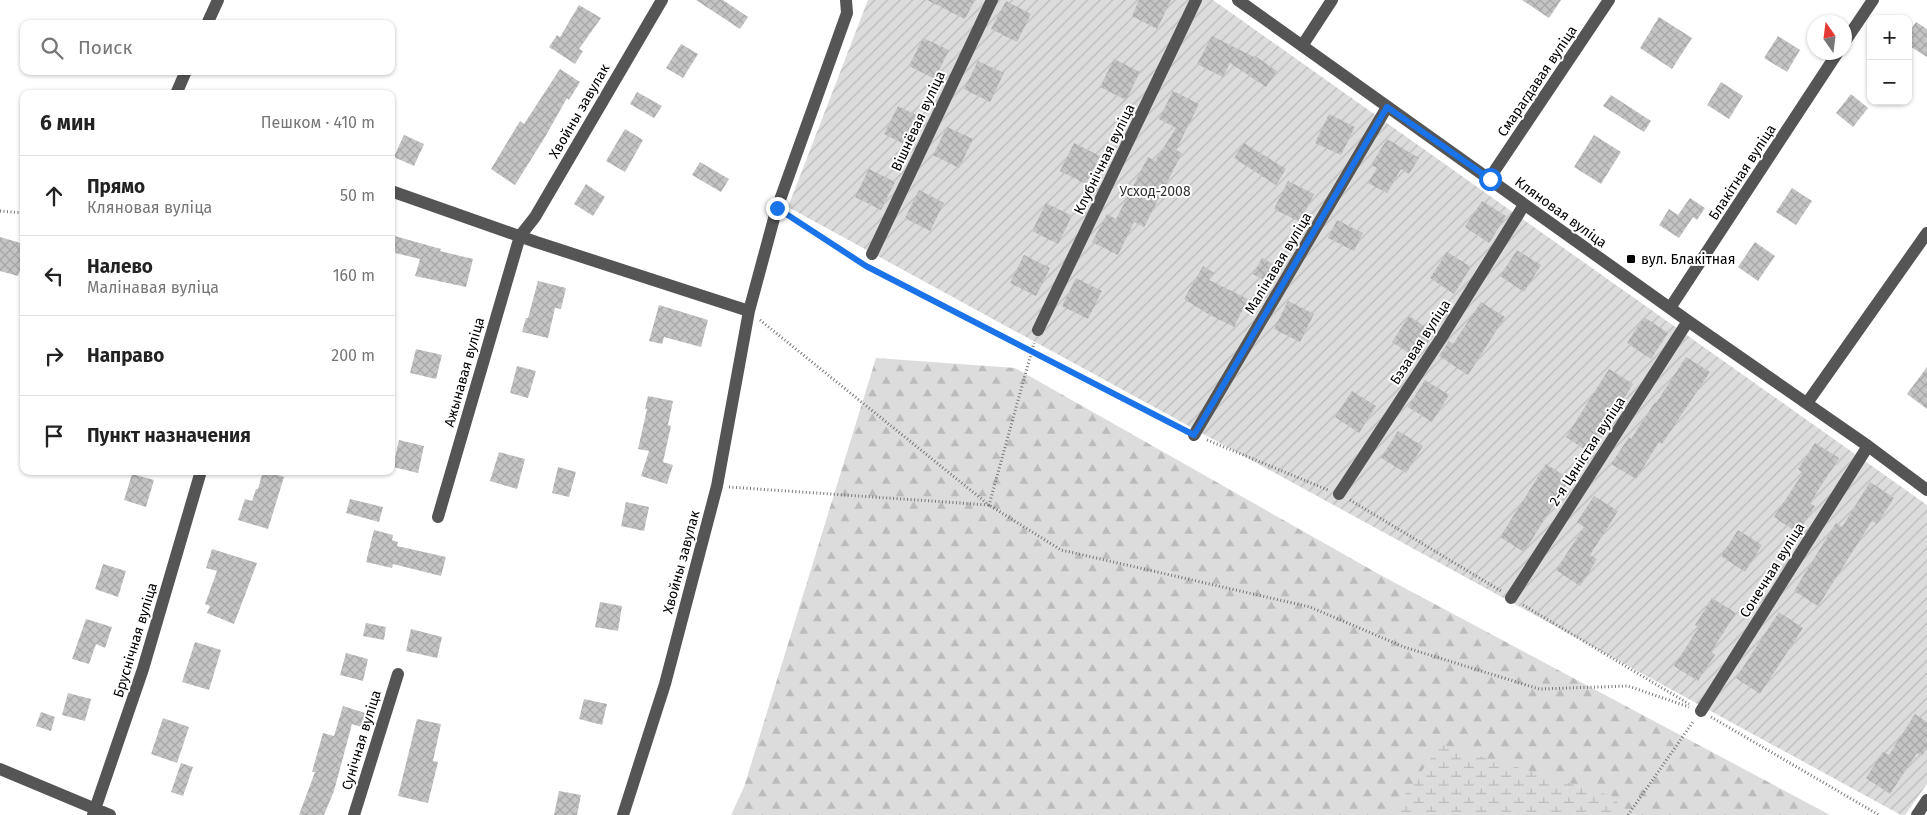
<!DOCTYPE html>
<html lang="ru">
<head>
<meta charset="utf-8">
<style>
	body { margin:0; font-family:"Fira Sans",sans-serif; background:#f2f2f2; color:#222 }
	.controls { position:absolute; right:15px; top:15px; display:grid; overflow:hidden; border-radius:10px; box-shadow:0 1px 4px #0004 }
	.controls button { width:45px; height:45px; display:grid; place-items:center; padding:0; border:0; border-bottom:1px solid #e0e0e0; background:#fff; color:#222; font:25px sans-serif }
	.compass { position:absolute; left:1807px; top:15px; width:45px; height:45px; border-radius:50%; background:#fff; box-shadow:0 1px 4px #0004; rotate:346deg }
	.stop { position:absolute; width:15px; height:15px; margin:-11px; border:4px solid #1a73e8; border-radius:50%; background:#fff }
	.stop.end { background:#1a73e8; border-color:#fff; box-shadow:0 1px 5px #0008 }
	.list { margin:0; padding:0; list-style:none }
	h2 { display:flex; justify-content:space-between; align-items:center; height:65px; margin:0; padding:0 20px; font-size:21px }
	h2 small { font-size:16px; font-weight:400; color:#767676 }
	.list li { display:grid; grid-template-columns:32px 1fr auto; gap:15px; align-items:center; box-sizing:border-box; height:80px; padding:0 20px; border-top:1px solid #e0e0e0 }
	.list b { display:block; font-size:19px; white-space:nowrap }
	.list p { margin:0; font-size:16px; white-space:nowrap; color:#767676 }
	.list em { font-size:16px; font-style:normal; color:#767676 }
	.icon { flex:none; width:28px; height:28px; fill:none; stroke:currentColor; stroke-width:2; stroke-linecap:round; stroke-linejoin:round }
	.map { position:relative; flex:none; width:1927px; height:815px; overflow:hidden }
	.search { position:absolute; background:#fff; box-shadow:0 1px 4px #0004; left:20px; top:20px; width:375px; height:55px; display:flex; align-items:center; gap:12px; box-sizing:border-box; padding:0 18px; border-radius:10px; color:#767676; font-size:19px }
	.panel { position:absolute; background:#fff; box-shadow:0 1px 4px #0004; left:20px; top:90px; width:375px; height:385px; border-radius:10px }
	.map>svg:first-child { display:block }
	.forest { fill:url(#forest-firs) }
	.wetland { fill:url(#wetland-marsh) }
	.garden { fill:url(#garden-furrows) }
	.building { fill:url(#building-cross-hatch) }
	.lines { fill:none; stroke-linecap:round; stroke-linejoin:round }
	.path { stroke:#777; stroke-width:3; stroke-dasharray:1 2.5; stroke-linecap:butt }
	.minor { stroke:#555; stroke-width:12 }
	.route { stroke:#1a73e8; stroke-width:6 }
	.poi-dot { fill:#000; stroke:#fff; stroke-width:2 }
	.labels { text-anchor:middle; stroke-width:4; stroke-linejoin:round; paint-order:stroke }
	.street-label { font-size:14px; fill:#000; stroke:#fff }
	.park-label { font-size:14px; fill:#333; stroke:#fff }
	.poi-label { font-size:14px; fill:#000; stroke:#fff; text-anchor:start }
</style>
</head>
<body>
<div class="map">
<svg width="1927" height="815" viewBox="0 0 1927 815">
	<defs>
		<pattern id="forest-firs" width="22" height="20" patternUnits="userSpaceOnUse" patternTransform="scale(1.25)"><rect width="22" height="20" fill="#dcdcdc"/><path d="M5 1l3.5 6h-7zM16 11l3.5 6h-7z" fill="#bbb"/></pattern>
		<pattern id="wetland-marsh" width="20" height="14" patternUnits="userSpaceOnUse" patternTransform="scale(1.25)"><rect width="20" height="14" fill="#dcdcdc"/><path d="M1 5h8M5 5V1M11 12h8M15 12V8" fill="none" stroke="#bbb"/></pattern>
		<pattern id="garden-furrows" width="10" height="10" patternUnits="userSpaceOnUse" patternTransform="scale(1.25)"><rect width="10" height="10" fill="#dcdcdc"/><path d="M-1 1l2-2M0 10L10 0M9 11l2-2" fill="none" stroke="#bbb"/></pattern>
		<pattern id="building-cross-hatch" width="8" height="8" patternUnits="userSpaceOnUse" patternTransform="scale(1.25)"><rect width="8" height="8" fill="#c4c4c4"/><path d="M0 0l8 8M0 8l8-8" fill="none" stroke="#a7a7a7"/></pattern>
	</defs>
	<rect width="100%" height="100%" fill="#fff"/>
	<path class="forest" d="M 876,358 L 1015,368 L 1384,577 L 1830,815 L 731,815 L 744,787 Z"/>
	<path class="wetland" d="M 1441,744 L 1615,797 L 1623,815 L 1391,815 Z"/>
	<path class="garden" d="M 868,0 L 1213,0 L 1927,505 L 1927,784 L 1905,815 L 1901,815 L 788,207 Z"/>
	<path class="building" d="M 696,0 L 723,0 L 748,17 L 740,29 Z
		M 927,0 L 975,0 L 965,19 Z
		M 1139,0 L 1171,0 L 1157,29 L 1132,16 Z
		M 1522,0 L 1561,0 L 1549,18 Z
		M 1006,1 L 1031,14 L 1017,42 L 991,29 Z
		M 579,5 L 601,18 L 579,49 L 583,51 L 575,64 L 549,47 L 557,35 L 560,37 Z
		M 1659,17 L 1692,38 L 1672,69 L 1640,48 Z
		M 1916,22 L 1927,29 L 1927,57 L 1908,45 L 1908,34 Z
		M 1212,36 L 1254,57 L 1255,56 L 1277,71 L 1266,87 L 1230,63 L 1223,77 L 1197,64 Z
		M 1778,36 L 1800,50 L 1787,72 L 1764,58 Z
		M 923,38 L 949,50 L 935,79 L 909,66 Z
		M 681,44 L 698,54 L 683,78 L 666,68 Z
		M 1114,59 L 1140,72 L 1126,100 L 1100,87 Z
		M 978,61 L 1004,73 L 990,102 L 964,89 Z
		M 560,69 L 580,82 L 569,100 L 567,98 L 545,137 L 515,185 L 491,169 L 520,121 L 524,124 Z
		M 1721,82 L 1743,96 L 1729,119 L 1707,105 Z
		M 1173,91 L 1199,104 L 1176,150 L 1182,153 L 1159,198 L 1144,227 L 1134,222 L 1118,255 L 1092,242 L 1107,214 L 1116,219 L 1148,157 L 1155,161 L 1176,128 L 1159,119 Z
		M 637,92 L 662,106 L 654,118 L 630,104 Z
		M 1851,94 L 1868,108 L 1853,127 L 1836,113 Z
		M 1611,95 L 1651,121 L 1644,132 L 1603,106 Z
		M 898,106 L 924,119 L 910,147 L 884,134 Z
		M 1329,114 L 1355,127 L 1341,155 L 1315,143 Z
		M 947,127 L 973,139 L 959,168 L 933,155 Z
		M 625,129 L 643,140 L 625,172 L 606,161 Z
		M 404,135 L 424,144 L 414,166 L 394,157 Z
		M 1594,135 L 1621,152 L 1601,184 L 1574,167 Z
		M 1387,139 L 1419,158 L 1409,174 L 1401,169 L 1387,193 L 1368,183 L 1377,168 L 1371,165 Z
		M 1074,143 L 1100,156 L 1086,184 L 1060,171 Z
		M 1244,143 L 1286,169 L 1276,185 L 1234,158 Z
		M 700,162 L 729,179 L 721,192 L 692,175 Z
		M 869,169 L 895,182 L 881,210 L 855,197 Z
		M 1288,181 L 1314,194 L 1300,222 L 1274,209 Z
		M 586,184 L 605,197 L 593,216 L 574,204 Z
		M 1792,188 L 1812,201 L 1796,225 L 1776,212 Z
		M 919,190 L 944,203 L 930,231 L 905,218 Z
		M 1690,198 L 1705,208 L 1697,220 L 1693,217 L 1679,238 L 1659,225 L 1669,209 L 1678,215 Z
		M 1482,201 L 1506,216 L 1489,243 L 1465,227 Z
		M 1046,203 L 1072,216 L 1058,244 L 1032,231 Z
		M 1337,220 L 1363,233 L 1354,251 L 1328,238 Z
		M 391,235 L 441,249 L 440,251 L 473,259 L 466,287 L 415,276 L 420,259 L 391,252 Z
		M 0,237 L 24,244 L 24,257 L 18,276 L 0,271 Z
		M 1755,242 L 1775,256 L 1758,281 L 1738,267 Z
		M 1517,250 L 1541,265 L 1524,292 L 1500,276 Z
		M 1447,252 L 1471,267 L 1454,294 L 1430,278 Z
		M 1024,255 L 1050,268 L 1036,296 L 1010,283 Z
		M 1262,258 L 1282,269 L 1273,285 L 1253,274 Z
		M 1203,266 L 1214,273 L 1209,280 L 1248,299 L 1234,327 L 1208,314 L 1184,299 Z
		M 1076,278 L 1102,291 L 1088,319 L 1062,306 Z
		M 538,281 L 566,288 L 561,309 L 555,308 L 548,338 L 522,332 L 526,318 L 528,318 Z
		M 1288,301 L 1314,314 L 1300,342 L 1274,329 Z
		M 1481,302 L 1505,317 L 1468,375 L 1439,356 L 1449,341 L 1453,344 Z
		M 659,305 L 708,320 L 701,347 L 664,337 L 662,344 L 649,341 Z
		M 1409,316 L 1435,333 L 1416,358 L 1392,342 Z
		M 1644,317 L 1668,333 L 1651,359 L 1627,343 Z
		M 416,349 L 442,355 L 436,379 L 410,373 Z
		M 1686,357 L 1710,372 L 1662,444 L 1659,442 L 1636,479 L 1611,464 L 1629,437 L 1631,439 L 1655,402 L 1656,403 Z
		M 517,366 L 536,371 L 528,398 L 510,393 Z
		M 1927,367 L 1927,409 L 1907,394 Z
		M 1609,369 L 1633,384 L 1590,453 L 1566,437 Z
		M 1425,380 L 1449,395 L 1432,422 L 1408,407 Z
		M 1352,391 L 1376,406 L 1359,433 L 1335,417 Z
		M 648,396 L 673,401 L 668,425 L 671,426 L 663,462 L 673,465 L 667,484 L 641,476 L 649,451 L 638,449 L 647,409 L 645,409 Z
		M 1398,431 L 1423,446 L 1406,473 L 1381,458 Z
		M 399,440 L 424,446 L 418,473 L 393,467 Z
		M 1815,443 L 1839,458 L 1810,503 L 1815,506 L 1798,533 L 1774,517 L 1803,473 L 1798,469 Z
		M 499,452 L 525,459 L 517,489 L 490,481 Z
		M 1546,464 L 1570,479 L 1524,552 L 1500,537 Z
		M 558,467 L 576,472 L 569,497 L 552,493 Z
		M 263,471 L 284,477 L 268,529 L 238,520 L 245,499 L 252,501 L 256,489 L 258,489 Z
		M 132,474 L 154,480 L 146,507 L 124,500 Z
		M 1870,482 L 1894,498 L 1877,524 L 1872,521 L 1818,606 L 1794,591 L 1836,523 L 1842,527 Z
		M 1594,496 L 1618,511 L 1590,555 L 1597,559 L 1580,586 L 1556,570 L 1584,527 L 1577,522 Z
		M 350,499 L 383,507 L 379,522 L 346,513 Z
		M 626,502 L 649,507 L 644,531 L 621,526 Z
		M 374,530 L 393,535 L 392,540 L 398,542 L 397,546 L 446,557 L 441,576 L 393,564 L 392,568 L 366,562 Z
		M 1738,530 L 1762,545 L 1745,572 L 1721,556 Z
		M 212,549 L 257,563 L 234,624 L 207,613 L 210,606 L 205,604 L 217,571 L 206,568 Z
		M 103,564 L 126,571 L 118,597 L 95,589 Z
		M 1712,598 L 1736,613 L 1711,652 L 1715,655 L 1698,681 L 1674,666 L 1699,627 L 1695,625 Z
		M 600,602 L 622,606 L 618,631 L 595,627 Z
		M 1779,612 L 1803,628 L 1760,694 L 1736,678 Z
		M 86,619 L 112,627 L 105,648 L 96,644 L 89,664 L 72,659 Z
		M 366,623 L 386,627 L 384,640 L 363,636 Z
		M 411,629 L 442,637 L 437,658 L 406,651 Z
		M 195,642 L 221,650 L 209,690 L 182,682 Z
		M 346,653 L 368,659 L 363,681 L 340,675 Z
		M 68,693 L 91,699 L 85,721 L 62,715 Z
		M 584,699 L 607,704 L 602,725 L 579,719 Z
		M 343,706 L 368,714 L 365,728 L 352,724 L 334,791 L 324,815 L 299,815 L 315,772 L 312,772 L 323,733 L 334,736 Z
		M 41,712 L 55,717 L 51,731 L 36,726 Z
		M 1915,714 L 1927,722 L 1927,748 L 1922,756 L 1917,753 L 1890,794 L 1866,778 L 1883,752 L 1889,755 Z
		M 163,718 L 189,727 L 177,763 L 151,754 Z
		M 417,719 L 441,724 L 433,761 L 438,762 L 428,803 L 398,796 Z
		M 181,763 L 193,767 L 183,796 L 171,792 Z
		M 559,791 L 581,795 L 577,815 L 554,815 Z"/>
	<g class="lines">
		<path class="path" d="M 0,211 L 24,213
			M 787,215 L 860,262
			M 871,268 L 1183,429
			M 760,320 L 989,505 L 1034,343
			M 1207,440 L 1328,490
			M 729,487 L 989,505 L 1061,550 L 1310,607 L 1404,647 L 1539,689 L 1628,686 L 1689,707
			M 1350,500 L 1501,591
			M 1523,605 L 1689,704
			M 1711,717 L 1879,815
			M 1628,815 L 1693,722"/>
		<path class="minor" d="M 1238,0 L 1688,321 L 1868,446 L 1927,490
			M 207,24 L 218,0
			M 1844,43 L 1873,0
			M 1302,46 L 1332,0
			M 176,94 L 186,71
			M 1489,179 L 1609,0
			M 391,191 L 536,242 L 749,311
			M 872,254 L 992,0
			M 1670,308 L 1838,52
			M 1038,330 L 1196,0
			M 1807,403 L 1927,233
			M 1194,435 L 1387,107
			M 1339,494 L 1440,340 L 1524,205
			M 438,517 L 520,236 L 535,217 L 662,0
			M 1511,598 L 1688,321
			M 1701,711 L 1868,446
			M 0,769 L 110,815
			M 93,815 L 143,669 L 201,471
			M 354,815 L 398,674
			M 623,815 L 665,684 L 717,486 L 749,311 L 776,211 L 847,13 L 846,0
			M 1917,815 L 1927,800"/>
	</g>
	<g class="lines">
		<path class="route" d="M 777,208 L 866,266 L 1194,435 L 1387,107 L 1490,179"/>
	</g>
	<rect class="poi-dot" x="1626" y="254" width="10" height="10" rx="2.5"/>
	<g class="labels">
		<g class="street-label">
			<text transform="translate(1537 81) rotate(-56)" y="5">Смарагдавая вуліца</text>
			<text transform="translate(579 111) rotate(-60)" y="5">Хвойны завулак</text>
			<text transform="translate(918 121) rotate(-65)" y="5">Вішнёвая вуліца</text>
			<text transform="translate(1104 159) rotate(-64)" y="5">Клубнічная вуліца</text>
			<text transform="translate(1742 172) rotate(-57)" y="5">Блакітная вуліца</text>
			<text transform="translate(1561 212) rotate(36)" y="5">Кляновая вуліца</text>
			<text transform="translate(1278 263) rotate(-59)" y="5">Малінавая вуліца</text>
			<text transform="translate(1420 342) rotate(-57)" y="5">Бэзавая вуліца</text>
			<text transform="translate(464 372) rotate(-74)" y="5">Ажынавая вуліца</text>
			<text transform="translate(1587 451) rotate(-57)" y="5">2-я Цяністая вуліца</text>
			<text transform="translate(681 562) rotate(-75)" y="5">Хвойны завулак</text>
			<text transform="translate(1772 570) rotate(-58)" y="5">Сонечная вуліца</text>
			<text transform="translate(135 640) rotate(-73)" y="5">Бруснічная вуліца</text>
			<text transform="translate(361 740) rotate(-73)" y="5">Сунічная вуліца</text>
		</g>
		<g class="park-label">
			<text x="1155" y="196">Усход-2008</text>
		</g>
		<g class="poi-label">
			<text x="1641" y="264">вул. Блакітная</text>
		</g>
	</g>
</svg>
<div class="controls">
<button>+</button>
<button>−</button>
</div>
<svg class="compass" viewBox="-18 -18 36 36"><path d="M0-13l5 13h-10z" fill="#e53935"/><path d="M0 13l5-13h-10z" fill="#767676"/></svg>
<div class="stop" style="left:1490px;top:179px"></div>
<div class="stop end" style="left:777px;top:208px"></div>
<div class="search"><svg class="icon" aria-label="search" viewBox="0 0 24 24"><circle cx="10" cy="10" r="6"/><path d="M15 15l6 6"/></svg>Поиск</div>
<section class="panel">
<h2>6 мин<small>Пешком · 410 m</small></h2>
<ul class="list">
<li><svg class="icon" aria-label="ahead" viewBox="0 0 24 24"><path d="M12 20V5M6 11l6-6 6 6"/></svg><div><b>Прямо</b><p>Кляновая вуліца</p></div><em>50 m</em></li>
<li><svg class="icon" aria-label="left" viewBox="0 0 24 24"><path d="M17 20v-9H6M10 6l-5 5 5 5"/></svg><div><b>Налево</b><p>Малінавая вуліца</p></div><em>160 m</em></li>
<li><svg class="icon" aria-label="right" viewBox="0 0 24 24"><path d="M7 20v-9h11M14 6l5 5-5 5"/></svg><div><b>Направо</b></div><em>200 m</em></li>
<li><svg class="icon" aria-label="arrive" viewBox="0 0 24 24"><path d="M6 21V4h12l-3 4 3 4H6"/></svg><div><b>Пункт назначения</b></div></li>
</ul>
</section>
</div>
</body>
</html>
